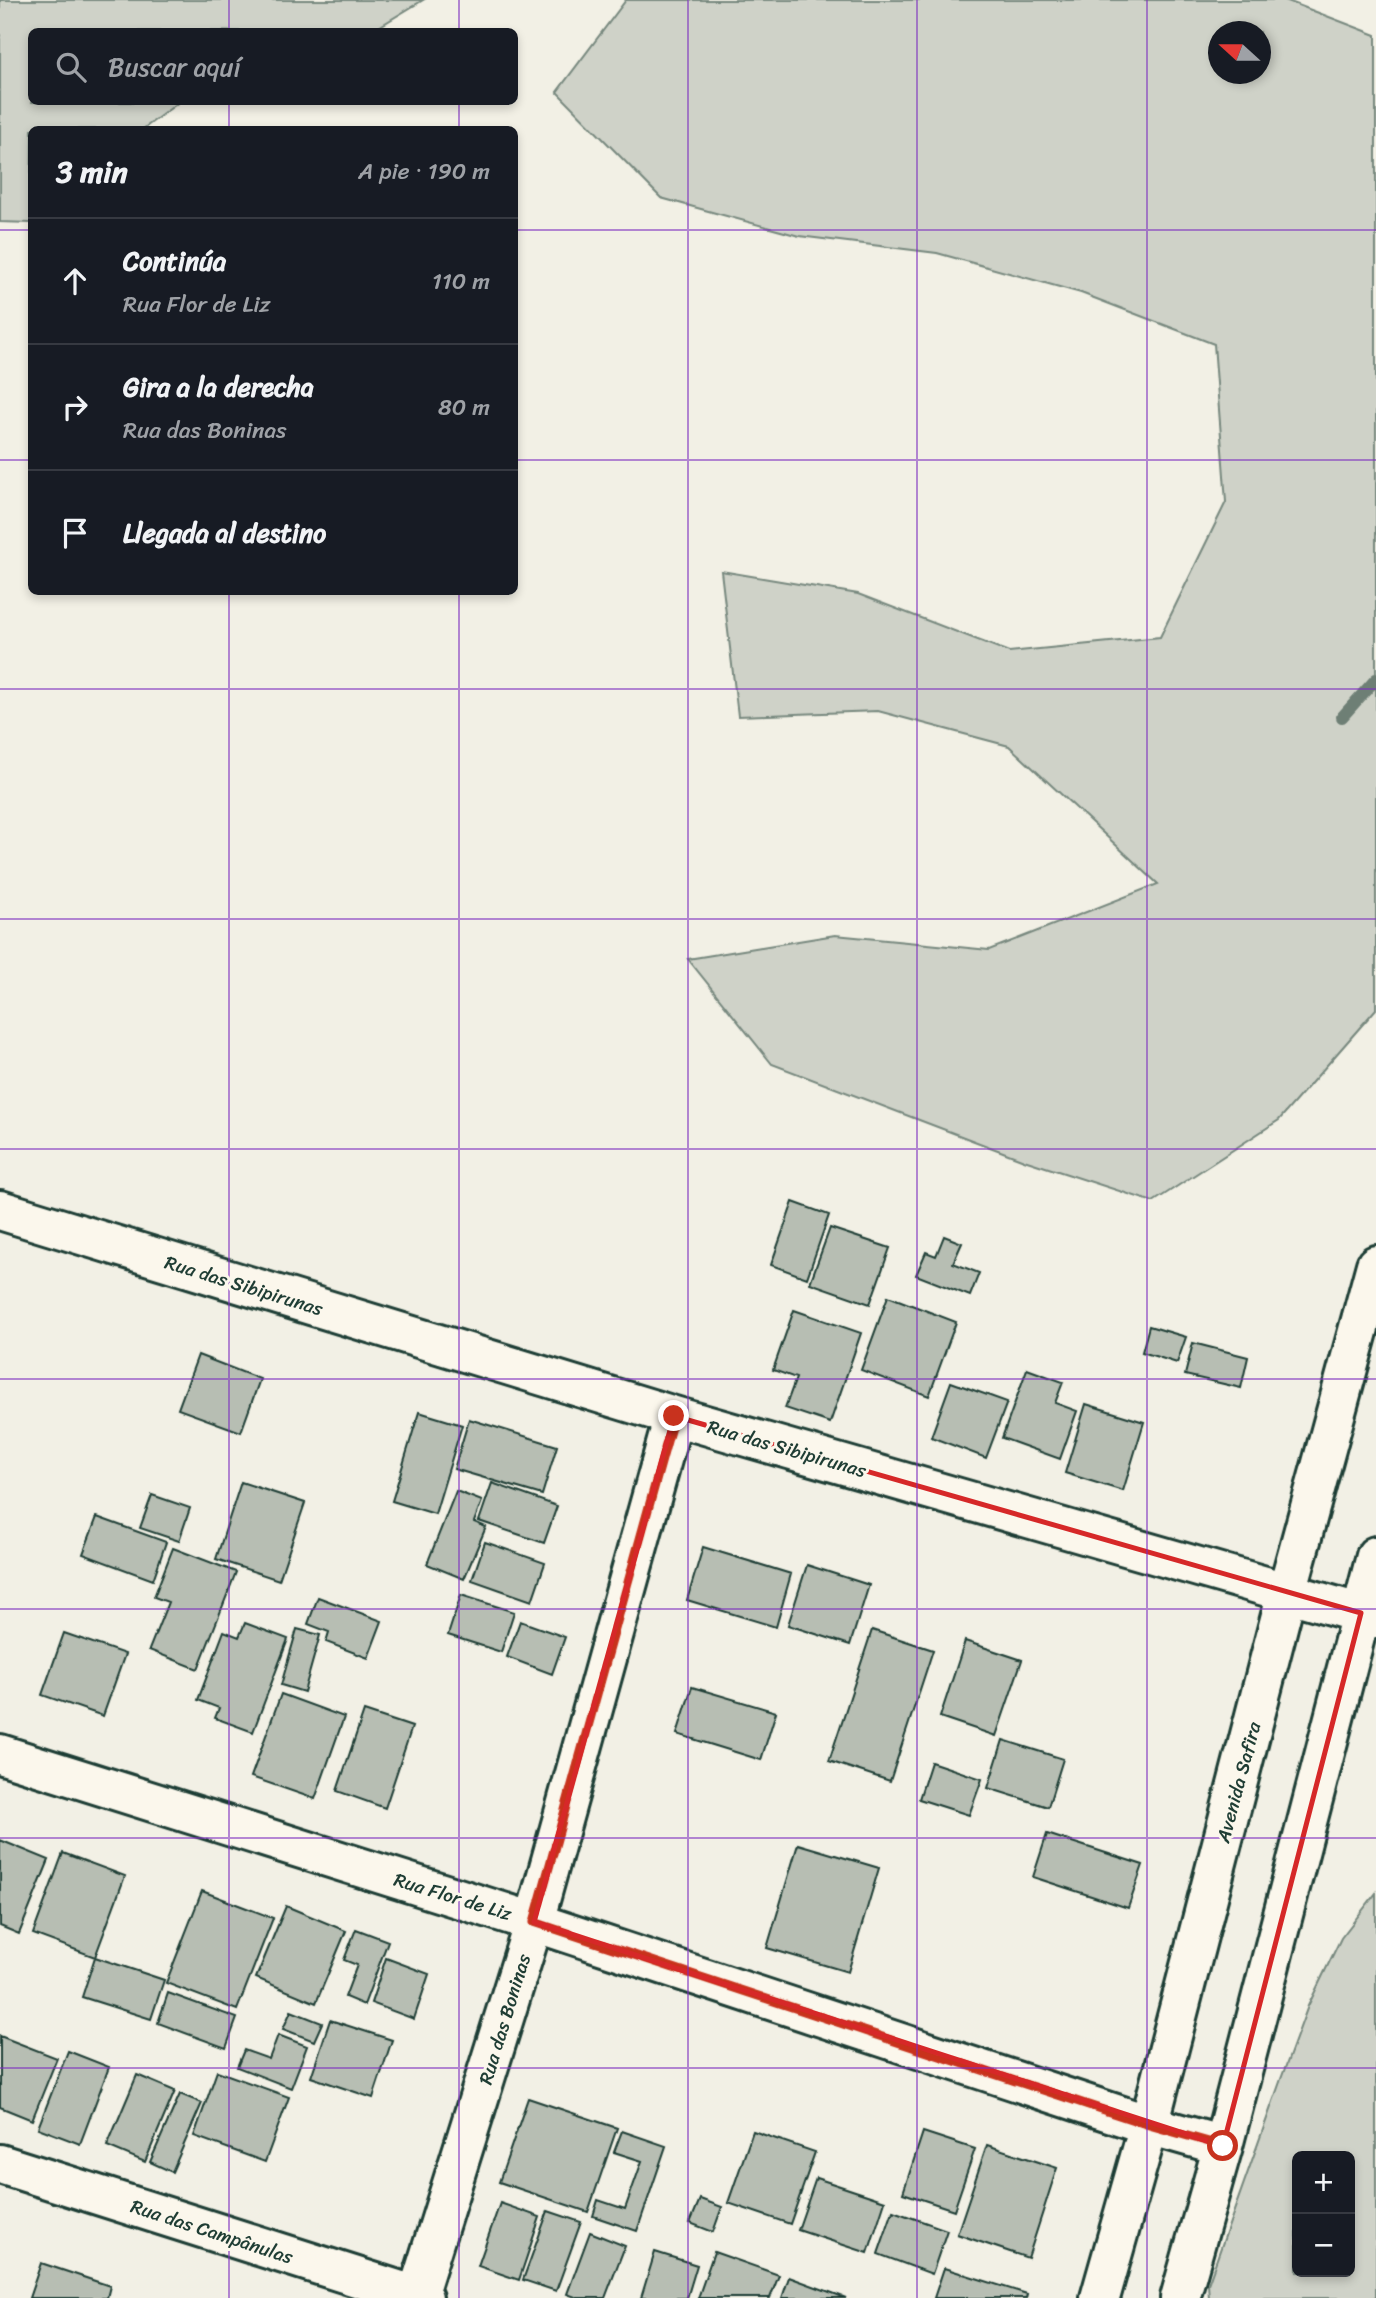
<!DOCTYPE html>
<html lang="es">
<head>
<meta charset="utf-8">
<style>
	body { margin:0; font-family:Sriracha,sans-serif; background:#20242c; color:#f1f3f6 }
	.controls { position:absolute; right:21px; bottom:21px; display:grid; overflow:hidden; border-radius:10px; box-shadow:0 4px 10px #0003 }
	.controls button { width:63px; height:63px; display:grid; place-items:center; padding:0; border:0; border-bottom:2px solid #363941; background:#171b24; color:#f1f3f6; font:35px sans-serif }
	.compass { position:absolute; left:1208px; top:21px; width:63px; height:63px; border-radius:50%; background:#171b24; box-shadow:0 4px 10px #0003; rotate:291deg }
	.stop { position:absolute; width:21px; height:21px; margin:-16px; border:5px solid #c8321e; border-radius:50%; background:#fff }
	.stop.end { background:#c8321e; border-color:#fff; box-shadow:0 2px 7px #0008 }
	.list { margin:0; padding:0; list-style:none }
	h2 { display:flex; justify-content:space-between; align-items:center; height:91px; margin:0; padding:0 28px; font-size:30px }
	h2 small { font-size:23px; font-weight:400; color:#9ea1a6 }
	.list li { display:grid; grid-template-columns:46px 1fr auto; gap:21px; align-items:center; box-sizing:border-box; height:126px; padding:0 28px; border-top:2px solid #363941 }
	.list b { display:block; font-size:26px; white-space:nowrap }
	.list p { margin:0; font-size:23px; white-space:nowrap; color:#9ea1a6 }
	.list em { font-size:23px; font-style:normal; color:#9ea1a6 }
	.icon { flex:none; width:38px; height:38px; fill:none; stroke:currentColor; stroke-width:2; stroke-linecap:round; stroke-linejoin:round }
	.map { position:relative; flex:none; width:1376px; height:2298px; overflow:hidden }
	.search { position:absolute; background:#171b24; box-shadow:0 4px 10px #0003; left:28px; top:28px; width:490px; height:77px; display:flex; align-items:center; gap:18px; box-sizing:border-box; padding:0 24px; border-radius:10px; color:#9ea1a6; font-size:26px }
	.panel { position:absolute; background:#171b24; box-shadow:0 4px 10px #0003; left:28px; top:126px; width:490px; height:469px; border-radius:10px }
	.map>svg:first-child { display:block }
	.green { fill:#cfd2c8; stroke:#77887e; stroke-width:2; fill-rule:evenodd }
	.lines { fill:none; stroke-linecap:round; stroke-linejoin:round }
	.stream { stroke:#6e7f75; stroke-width:12 }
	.building { fill:#b7beb3; stroke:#1f3d34; stroke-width:2 }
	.minor-casing { stroke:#1f3d34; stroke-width:44 }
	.minor { stroke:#fbf7ec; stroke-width:38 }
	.route { stroke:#c8321e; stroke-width:9 }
	.marked { fill:none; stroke:#d62828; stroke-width:5; stroke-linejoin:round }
	.grid { fill:none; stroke:#7b2cbf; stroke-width:2; stroke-opacity:0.55 }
	.labels { text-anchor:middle; stroke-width:6; stroke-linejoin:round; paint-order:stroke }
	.street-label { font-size:19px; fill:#1f3d34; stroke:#fbf7ec }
</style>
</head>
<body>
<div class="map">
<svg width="1376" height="2298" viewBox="0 0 1376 2298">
	<rect width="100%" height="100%" fill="#f2f0e5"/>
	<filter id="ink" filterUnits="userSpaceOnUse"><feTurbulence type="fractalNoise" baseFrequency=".0143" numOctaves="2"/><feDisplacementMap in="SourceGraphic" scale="14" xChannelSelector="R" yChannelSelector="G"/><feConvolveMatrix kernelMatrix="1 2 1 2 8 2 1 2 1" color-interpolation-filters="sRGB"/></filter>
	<g filter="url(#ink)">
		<path class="green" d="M 0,0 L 423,0 L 372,31 L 32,32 L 32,102 L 179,102 L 143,129 L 32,130 L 31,223 L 0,222 Z
			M 626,0 L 1285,0 L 1376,35 L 1376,1009 L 1279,1120 L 1153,1202 L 1024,1160 L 772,1064 L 688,959 L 835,935 L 989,950 L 1158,884 L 1009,746 L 878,711 L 738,716 L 721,571 L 858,594 L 1009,652 L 1160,637 L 1226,502 L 1214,344 L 1081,293 L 937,253 L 799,236 L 661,198 L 557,92 ZM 1218,32 L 1260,32 L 1260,74 L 1218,74 Z
			M 1376,1893 L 1376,2298 L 1209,2298 L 1208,2284 L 1281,2079 L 1308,2006 L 1341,1938 ZM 1297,2156 L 1350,2156 L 1350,2272 L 1297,2272 Z"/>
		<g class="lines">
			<path class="stream" d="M 1342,717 L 1376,679"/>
		</g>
		<path class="building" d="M 793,1202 L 829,1215 L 807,1278 L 771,1265 Z
			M 830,1228 L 890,1248 L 870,1304 L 810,1283 Z
			M 944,1236 L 962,1243 L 953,1263 L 979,1273 L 970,1296 L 916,1275 L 926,1252 L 936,1256 Z
			M 888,1296 L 956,1322 L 929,1396 L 861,1370 Z
			M 794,1310 L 861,1333 L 830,1423 L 785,1408 L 796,1378 L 773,1370 Z
			M 1149,1326 L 1186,1337 L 1177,1363 L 1142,1352 Z
			M 1193,1343 L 1248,1357 L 1241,1388 L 1185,1375 Z
			M 198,1355 L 260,1379 L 241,1432 L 178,1409 Z
			M 1027,1369 L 1063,1382 L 1055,1403 L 1077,1411 L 1060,1459 L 1002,1438 Z
			M 951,1382 L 1007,1402 L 986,1458 L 931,1437 Z
			M 1086,1404 L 1144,1422 L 1123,1491 L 1065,1473 Z
			M 419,1412 L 462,1425 L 435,1514 L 392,1501 Z
			M 469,1419 L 557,1446 L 542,1495 L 454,1469 Z
			M 241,1482 L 305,1503 L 279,1580 L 216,1559 Z
			M 492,1483 L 557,1506 L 544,1543 L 479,1521 Z
			M 456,1491 L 482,1501 L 474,1522 L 486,1527 L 464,1579 L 427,1564 Z
			M 152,1495 L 190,1508 L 179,1541 L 140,1528 Z
			M 97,1517 L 166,1542 L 153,1580 L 83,1554 Z
			M 485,1542 L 545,1563 L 532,1601 L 472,1580 Z
			M 703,1547 L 791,1574 L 776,1627 L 687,1600 Z
			M 173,1548 L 236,1572 L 198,1669 L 149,1650 L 168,1602 L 154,1597 Z
			M 807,1565 L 869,1585 L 850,1645 L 788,1625 Z
			M 461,1595 L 514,1612 L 501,1652 L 448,1635 Z
			M 318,1597 L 382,1621 L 368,1658 L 326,1642 L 329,1632 L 308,1624 Z
			M 520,1621 L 565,1637 L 552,1674 L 507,1657 Z
			M 245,1623 L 288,1639 L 253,1732 L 215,1718 L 219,1708 L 198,1700 L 224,1631 L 239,1637 Z
			M 297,1629 L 320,1635 L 304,1692 L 281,1685 Z
			M 872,1630 L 933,1650 L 890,1781 L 829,1761 Z
			M 64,1633 L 125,1654 L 103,1716 L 42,1695 Z
			M 965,1641 L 1022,1660 L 996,1736 L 940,1717 Z
			M 692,1687 L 776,1712 L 761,1760 L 677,1734 Z
			M 281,1694 L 344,1717 L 315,1799 L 251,1777 Z
			M 364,1711 L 412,1727 L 385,1808 L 337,1791 Z
			M 1003,1740 L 1063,1759 L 1048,1807 L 988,1788 Z
			M 931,1762 L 982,1779 L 969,1815 L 919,1799 Z
			M 1047,1834 L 1143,1865 L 1128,1908 L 1033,1877 Z
			M 0,1840 L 49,1860 L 19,1934 L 0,1926 Z
			M 798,1844 L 879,1868 L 848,1972 L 767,1948 Z
			M 63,1853 L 125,1876 L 95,1957 L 33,1934 Z
			M 202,1891 L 273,1918 L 237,2010 L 166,1983 Z
			M 286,1906 L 346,1931 L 316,2003 L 256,1978 Z
			M 356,1929 L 388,1941 L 364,2005 L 345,1997 L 357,1965 L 344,1960 Z
			M 95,1957 L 164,1980 L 151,2019 L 82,1997 Z
			M 386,1958 L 429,1974 L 414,2019 L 371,2003 Z
			M 168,1993 L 237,2018 L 226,2048 L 158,2023 Z
			M 291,2011 L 322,2023 L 314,2041 L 283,2029 Z
			M 330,2020 L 392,2040 L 373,2098 L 311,2077 Z
			M 278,2035 L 307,2046 L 291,2088 L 237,2067 L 244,2050 L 269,2059 Z
			M 0,2036 L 57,2058 L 32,2120 L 0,2107 Z
			M 68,2051 L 109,2067 L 80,2144 L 38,2128 Z
			M 217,2071 L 289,2097 L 265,2162 L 194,2136 Z
			M 137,2075 L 175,2091 L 145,2162 L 107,2146 Z
			M 180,2094 L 202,2103 L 172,2172 L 150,2162 Z
			M 528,2098 L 617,2128 L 588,2212 L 499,2182 Z
			M 622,2131 L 666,2146 L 637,2231 L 593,2216 L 598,2200 L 625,2209 L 642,2161 L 614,2152 Z
			M 753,2131 L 815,2152 L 790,2224 L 728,2203 Z
			M 923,2132 L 975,2149 L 954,2210 L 903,2193 Z
			M 987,2145 L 1057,2168 L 1028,2258 L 957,2234 Z
			M 816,2178 L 885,2201 L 868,2253 L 798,2230 Z
			M 700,2199 L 722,2207 L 713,2232 L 690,2223 Z
			M 500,2203 L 540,2217 L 519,2280 L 478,2266 Z
			M 548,2211 L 581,2222 L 556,2291 L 523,2280 Z
			M 893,2211 L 947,2230 L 932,2274 L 878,2254 Z
			M 590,2232 L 625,2246 L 605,2298 L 578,2298 L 567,2294 Z
			M 655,2252 L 697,2265 L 687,2298 L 641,2298 Z
			M 714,2252 L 779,2275 L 770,2298 L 698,2298 Z
			M 41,2263 L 110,2286 L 107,2298 L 29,2298 Z
			M 944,2268 L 1027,2294 L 1026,2298 L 934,2298 Z
			M 789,2277 L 846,2298 L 782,2298 Z"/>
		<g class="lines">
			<defs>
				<path id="minor" d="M 0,1210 L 674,1416 L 1376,1618
					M 0,1754 L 534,1922 L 1149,2125 L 1223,2146
					M 0,2164 L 423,2298
					M 417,2296 L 534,1922 L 674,1416
					M 1100,2298 L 1149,2125 L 1287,1592 L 1376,1265
					M 1180,2298 L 1223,2146 L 1376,1556"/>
			</defs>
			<use href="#minor" class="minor-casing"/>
			<use href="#minor" class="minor"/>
		</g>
	</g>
	<g class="lines" filter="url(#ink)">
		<path class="route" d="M 674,1416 L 534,1922 L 1149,2125 L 1223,2146"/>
	</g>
	<path class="marked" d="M 674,1416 L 1361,1613 L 1223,2146 L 534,1922 Z"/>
	<path class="grid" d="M 229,0 L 229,32M 459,0 L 459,32M 688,0 L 688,2298M 917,0 L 917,2298M 1147,0 L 1147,2298M 229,102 L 229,130M 459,102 L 459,130M 0,230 L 32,230M 514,230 L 1376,230M 0,460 L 32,460M 514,460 L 1376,460M 229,592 L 229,2298M 459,592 L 459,2298M 0,689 L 1376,689M 0,919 L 1376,919M 0,1149 L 1376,1149M 0,1379 L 1376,1379M 0,1609 L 1376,1609M 0,1838 L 1376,1838M 0,2068 L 1376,2068"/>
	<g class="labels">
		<g class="street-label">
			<text transform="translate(244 1285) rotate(17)" y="7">Rua das Sibipirunas</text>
			<text transform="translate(787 1448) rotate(16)" y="7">Rua das Sibipirunas</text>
			<text transform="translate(1238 1782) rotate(-75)" y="7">Avenida Safira</text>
			<text transform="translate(453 1896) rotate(17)" y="7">Rua Flor de Liz</text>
			<text transform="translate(504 2019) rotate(-73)" y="7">Rua das Boninas</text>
			<text transform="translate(212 2231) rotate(18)" y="7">Rua das Campânulas</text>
		</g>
	</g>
</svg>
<div class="controls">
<button>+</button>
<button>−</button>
</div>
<svg class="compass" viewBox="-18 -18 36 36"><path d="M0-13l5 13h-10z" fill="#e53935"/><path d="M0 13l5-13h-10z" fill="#9ea1a6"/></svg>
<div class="stop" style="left:1223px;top:2146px"></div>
<div class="stop end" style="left:674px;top:1416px"></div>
<div class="search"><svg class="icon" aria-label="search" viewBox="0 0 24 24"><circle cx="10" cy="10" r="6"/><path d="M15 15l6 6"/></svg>Buscar aquí</div>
<section class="panel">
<h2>3 min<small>A pie · 190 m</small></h2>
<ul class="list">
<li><svg class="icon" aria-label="ahead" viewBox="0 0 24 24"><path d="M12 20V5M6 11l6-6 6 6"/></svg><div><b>Continúa</b><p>Rua Flor de Liz</p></div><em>110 m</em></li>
<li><svg class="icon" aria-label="right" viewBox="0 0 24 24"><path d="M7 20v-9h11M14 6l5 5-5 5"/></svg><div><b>Gira a la derecha</b><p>Rua das Boninas</p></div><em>80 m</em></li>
<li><svg class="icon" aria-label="arrive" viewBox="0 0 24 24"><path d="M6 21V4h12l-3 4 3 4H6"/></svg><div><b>Llegada al destino</b></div></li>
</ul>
</section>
</div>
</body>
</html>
